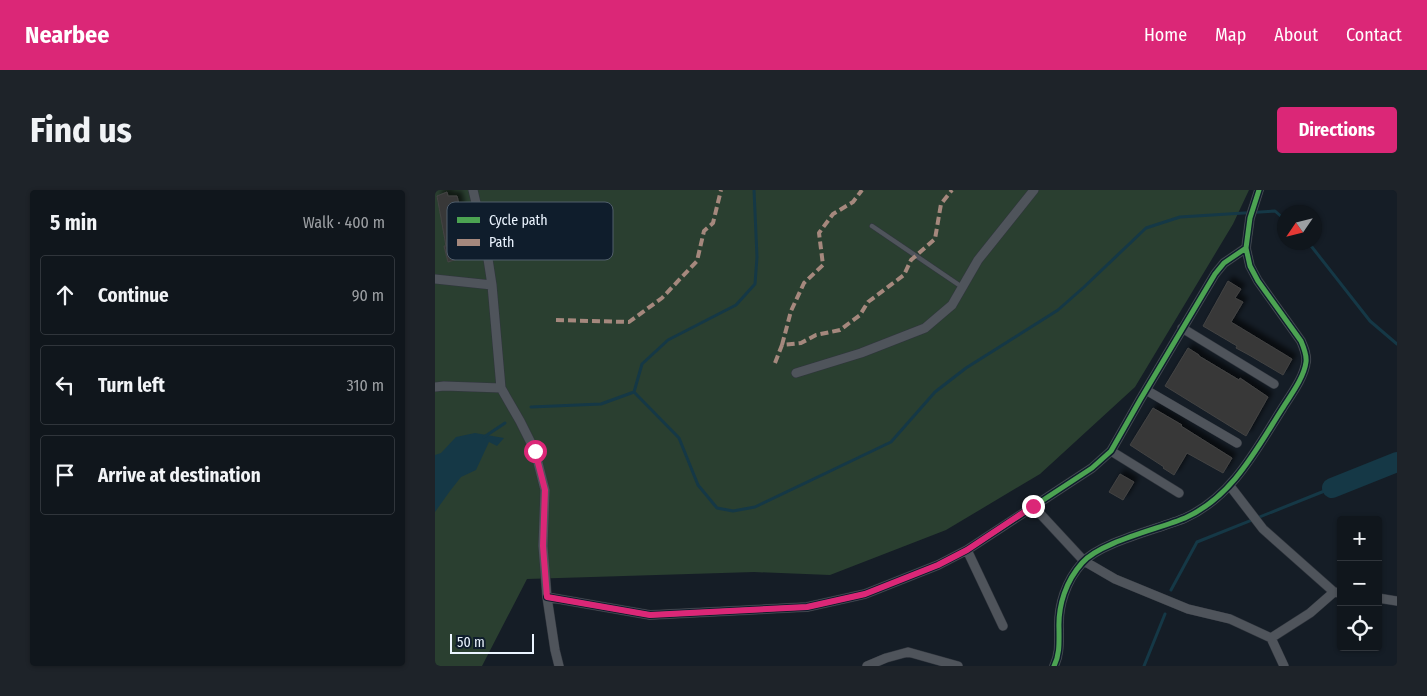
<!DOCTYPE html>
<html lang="en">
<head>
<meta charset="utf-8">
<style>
	body { margin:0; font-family:"Fira Sans Condensed",sans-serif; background:#1e2329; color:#f1f3f6 }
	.controls { position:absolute; right:15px; bottom:15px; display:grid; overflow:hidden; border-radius:5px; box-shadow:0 1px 4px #0004 }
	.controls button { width:45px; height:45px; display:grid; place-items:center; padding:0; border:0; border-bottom:1px solid #30353b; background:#10161c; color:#f1f3f6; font:25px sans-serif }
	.compass { position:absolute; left:842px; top:15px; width:45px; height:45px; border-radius:50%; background:#10161c; box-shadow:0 1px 4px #0004; rotate:235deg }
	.scale { position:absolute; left:15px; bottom:12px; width:84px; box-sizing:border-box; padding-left:5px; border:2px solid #ebf4ff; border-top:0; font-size:14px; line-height:18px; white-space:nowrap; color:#ebf4ff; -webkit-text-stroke:4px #0f1d2c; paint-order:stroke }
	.stop { position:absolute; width:15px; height:15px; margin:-11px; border:4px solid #db2777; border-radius:50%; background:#fff }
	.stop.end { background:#db2777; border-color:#fff; box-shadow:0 1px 5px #0008 }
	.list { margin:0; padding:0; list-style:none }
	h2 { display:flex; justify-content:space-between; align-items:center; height:65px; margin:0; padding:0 20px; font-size:21px }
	h2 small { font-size:16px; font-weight:400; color:#9c9fa3 }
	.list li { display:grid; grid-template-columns:32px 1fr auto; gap:15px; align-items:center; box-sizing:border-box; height:80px; margin:0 10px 10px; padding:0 10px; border:1px solid #30353b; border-radius:5px }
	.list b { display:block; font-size:19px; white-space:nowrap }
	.list em { font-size:16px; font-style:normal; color:#9c9fa3 }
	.icon { flex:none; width:28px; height:28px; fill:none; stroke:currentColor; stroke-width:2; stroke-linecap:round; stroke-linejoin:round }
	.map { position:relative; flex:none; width:962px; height:476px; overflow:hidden; border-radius:5px }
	header { display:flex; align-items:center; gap:30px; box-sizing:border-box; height:70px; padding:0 25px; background:#db2777; color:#fff }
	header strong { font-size:24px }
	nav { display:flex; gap:28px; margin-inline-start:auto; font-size:18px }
	.intro { display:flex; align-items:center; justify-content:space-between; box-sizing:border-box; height:120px; padding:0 30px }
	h1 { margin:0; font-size:35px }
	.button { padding:12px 22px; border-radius:5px; background:#db2777; color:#fff; font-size:18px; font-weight:700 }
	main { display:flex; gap:30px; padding:0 30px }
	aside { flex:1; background:#10161c; border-radius:5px; box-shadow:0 1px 4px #0004 }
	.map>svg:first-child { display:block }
	.green { fill:#2a3f30 }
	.water { fill:#153846 }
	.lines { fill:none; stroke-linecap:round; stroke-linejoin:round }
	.stream { stroke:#153846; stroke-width:3 }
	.river { stroke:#153846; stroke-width:20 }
	.building { fill:#383838; stroke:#434343; filter:url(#shadow) }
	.service-casing { stroke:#31363e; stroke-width:5.5 }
	.minor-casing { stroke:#31363e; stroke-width:10 }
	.service { stroke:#4f545b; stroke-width:4.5 }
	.minor { stroke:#4f545b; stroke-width:9 }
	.quiet { stroke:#a5887d; stroke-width:4; stroke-dasharray:8 4; stroke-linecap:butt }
	.cycleway-casing { stroke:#0f1d2c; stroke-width:8 }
	.cycleway { stroke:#4ca352; stroke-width:5 }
	.route { stroke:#db2777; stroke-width:6 }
	.key { fill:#0f1d2c; stroke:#515e6b; stroke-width:1 }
	.key-label { font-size:14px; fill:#ebf4ff }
</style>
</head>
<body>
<header>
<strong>Nearbee</strong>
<nav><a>Home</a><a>Map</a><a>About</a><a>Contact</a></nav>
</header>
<div class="intro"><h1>Find us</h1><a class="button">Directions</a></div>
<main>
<aside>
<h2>5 min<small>Walk · 400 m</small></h2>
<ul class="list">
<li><svg class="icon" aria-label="ahead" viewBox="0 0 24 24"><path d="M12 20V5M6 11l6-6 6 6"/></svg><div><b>Continue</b></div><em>90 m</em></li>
<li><svg class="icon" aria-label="left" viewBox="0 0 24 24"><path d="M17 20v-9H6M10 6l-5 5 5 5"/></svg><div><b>Turn left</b></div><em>310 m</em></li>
<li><svg class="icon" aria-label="arrive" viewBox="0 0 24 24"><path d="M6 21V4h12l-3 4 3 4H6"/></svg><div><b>Arrive at destination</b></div></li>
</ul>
</aside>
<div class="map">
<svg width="962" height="476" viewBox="0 0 962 476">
	<defs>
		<filter id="shadow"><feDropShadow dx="4.5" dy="-4.5" stdDeviation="2.5" flood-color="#0009"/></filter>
	</defs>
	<rect width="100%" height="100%" fill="#151d26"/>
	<path class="green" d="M 0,0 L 814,0 L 798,34 L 700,197 L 605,284 L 511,340 L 395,385 L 319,382 L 92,389 L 47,476 L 0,476 Z"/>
	<path class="water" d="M 40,243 L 69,248 L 62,256 L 54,252 L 41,280 L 26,287 L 15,301 L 0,322 L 0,265 L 6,263 L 21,247 Z"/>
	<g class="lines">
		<path class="stream" d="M 873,52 L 935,131 L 962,154
			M 199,202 L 244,248 L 263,295 L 282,318 L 298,321 L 320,317 L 456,252 L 500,202 L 531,178 L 623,120 L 649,97 L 711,38 L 745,27 L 840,21 L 849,29
			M 199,202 L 207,174 L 233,150 L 301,115 L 320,94 L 322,67 L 319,0
			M 96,217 L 166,214 L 199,202
			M 49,247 L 70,233
			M 736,400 L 762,352 L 897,298
			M 709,476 L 730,424"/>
		<path class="river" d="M 897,298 L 962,272"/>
	</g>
	<path class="building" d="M 12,2 L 13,6 L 22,6 L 25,18 L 23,18 L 29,43 L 27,43 L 33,66 L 13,72 L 9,56 L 11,56 L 2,6 Z
		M 793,91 L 806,99 L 800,108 L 808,112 L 796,132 L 857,169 L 848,185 L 814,165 L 801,158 L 802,156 L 768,136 Z
		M 753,158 L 764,165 L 764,166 L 804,190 L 805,188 L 833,207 L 811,246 L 730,196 Z
		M 718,218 L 747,235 L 746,236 L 797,268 L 788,283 L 752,263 L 739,285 L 728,278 L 729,277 L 695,255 Z
		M 685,284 L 699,292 L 688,310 L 674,302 Z"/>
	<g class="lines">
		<defs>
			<path id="service" d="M 437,36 L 527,97"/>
			<path id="minor" d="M 38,0 L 51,56 L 57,95 L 66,198 L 85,231 L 100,261 L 110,300 L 108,356 L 112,407 L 120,460 L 124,476
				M 0,89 L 57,95
				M 747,138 L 839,194
				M 361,183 L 426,163 L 490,138 L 517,115 L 543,70 L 599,0
				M 0,197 L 9,196 L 66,198
				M 711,200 L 802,253
				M 676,261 L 744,303
				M 795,296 L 828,339 L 899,402 L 906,403
				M 598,316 L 649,371 L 680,389 L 753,419 L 795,429 L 836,448 L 849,476
				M 532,360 L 568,436
				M 112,407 L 215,425 L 372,417 L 430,404 L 503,375 L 532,360 L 657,278 L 676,261 L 705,210 L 780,84 L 789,73 L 811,58
				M 943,408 L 962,411
				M 836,448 L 875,423 L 899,402
				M 432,476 L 451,468 L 473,462 L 523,476
				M 619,476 C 625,464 624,452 624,439 C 623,415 631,391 647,373 C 665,352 724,339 750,328 C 797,307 821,260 847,219 C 855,206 869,188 871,172 C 872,165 869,158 866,151 L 823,91 L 815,76 L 811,58 L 815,28 L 824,0"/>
		</defs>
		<use href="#service" class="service-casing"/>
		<use href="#minor" class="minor-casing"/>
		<use href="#service" class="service"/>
		<use href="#minor" class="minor"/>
		<path class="quiet" d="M 121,130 L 194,132 L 227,108 L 262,71 L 269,41 L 278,33 L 286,0
			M 347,155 L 356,121 L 369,93 L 388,75 L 384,43 L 398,24 L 418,12 L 427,0
			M 340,173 L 347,155 L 366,153 L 381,145 L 405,140 L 425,125 L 433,112 L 469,85 L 476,70 L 500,49 L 506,14 L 517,0"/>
		<defs>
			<path id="cycleway" d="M 112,407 L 215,425 L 372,417 L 430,404 L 503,375 L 532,360 L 657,278 L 676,261 L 705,210 L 780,84 L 789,73 L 811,58
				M 619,476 C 625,464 624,452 624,439 C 623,415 631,391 647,373 C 665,352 724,339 750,328 C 797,307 821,260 847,219 C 855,206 869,188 871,172 C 872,165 869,158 866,151 L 823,91 L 815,76 L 811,58 L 815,28 L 824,0"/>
		</defs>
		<use href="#cycleway" class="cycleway-casing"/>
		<use href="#cycleway" class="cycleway"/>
	</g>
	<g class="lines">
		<path class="route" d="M 100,261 L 110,300 L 108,356 L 112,407 L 215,425 L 372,417 L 430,404 L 503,375 L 532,360 L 598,316"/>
	</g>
	<rect x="12" y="12" width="166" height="58" rx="8" class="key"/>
	<rect x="22" y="27" width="23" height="6" fill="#4ca352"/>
	<rect x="22" y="49" width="23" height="7" fill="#a5887d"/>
	<g class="key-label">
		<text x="54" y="35">Cycle path</text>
		<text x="54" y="57">Path</text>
	</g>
</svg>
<div class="controls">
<button>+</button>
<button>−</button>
<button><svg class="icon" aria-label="locate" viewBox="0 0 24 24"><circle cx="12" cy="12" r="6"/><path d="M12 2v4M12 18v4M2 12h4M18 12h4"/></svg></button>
</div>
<svg class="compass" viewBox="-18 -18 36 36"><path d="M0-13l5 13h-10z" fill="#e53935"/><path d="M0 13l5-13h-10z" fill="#9c9fa3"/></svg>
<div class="scale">50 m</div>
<div class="stop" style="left:100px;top:261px"></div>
<div class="stop end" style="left:598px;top:316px"></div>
</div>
</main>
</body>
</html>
